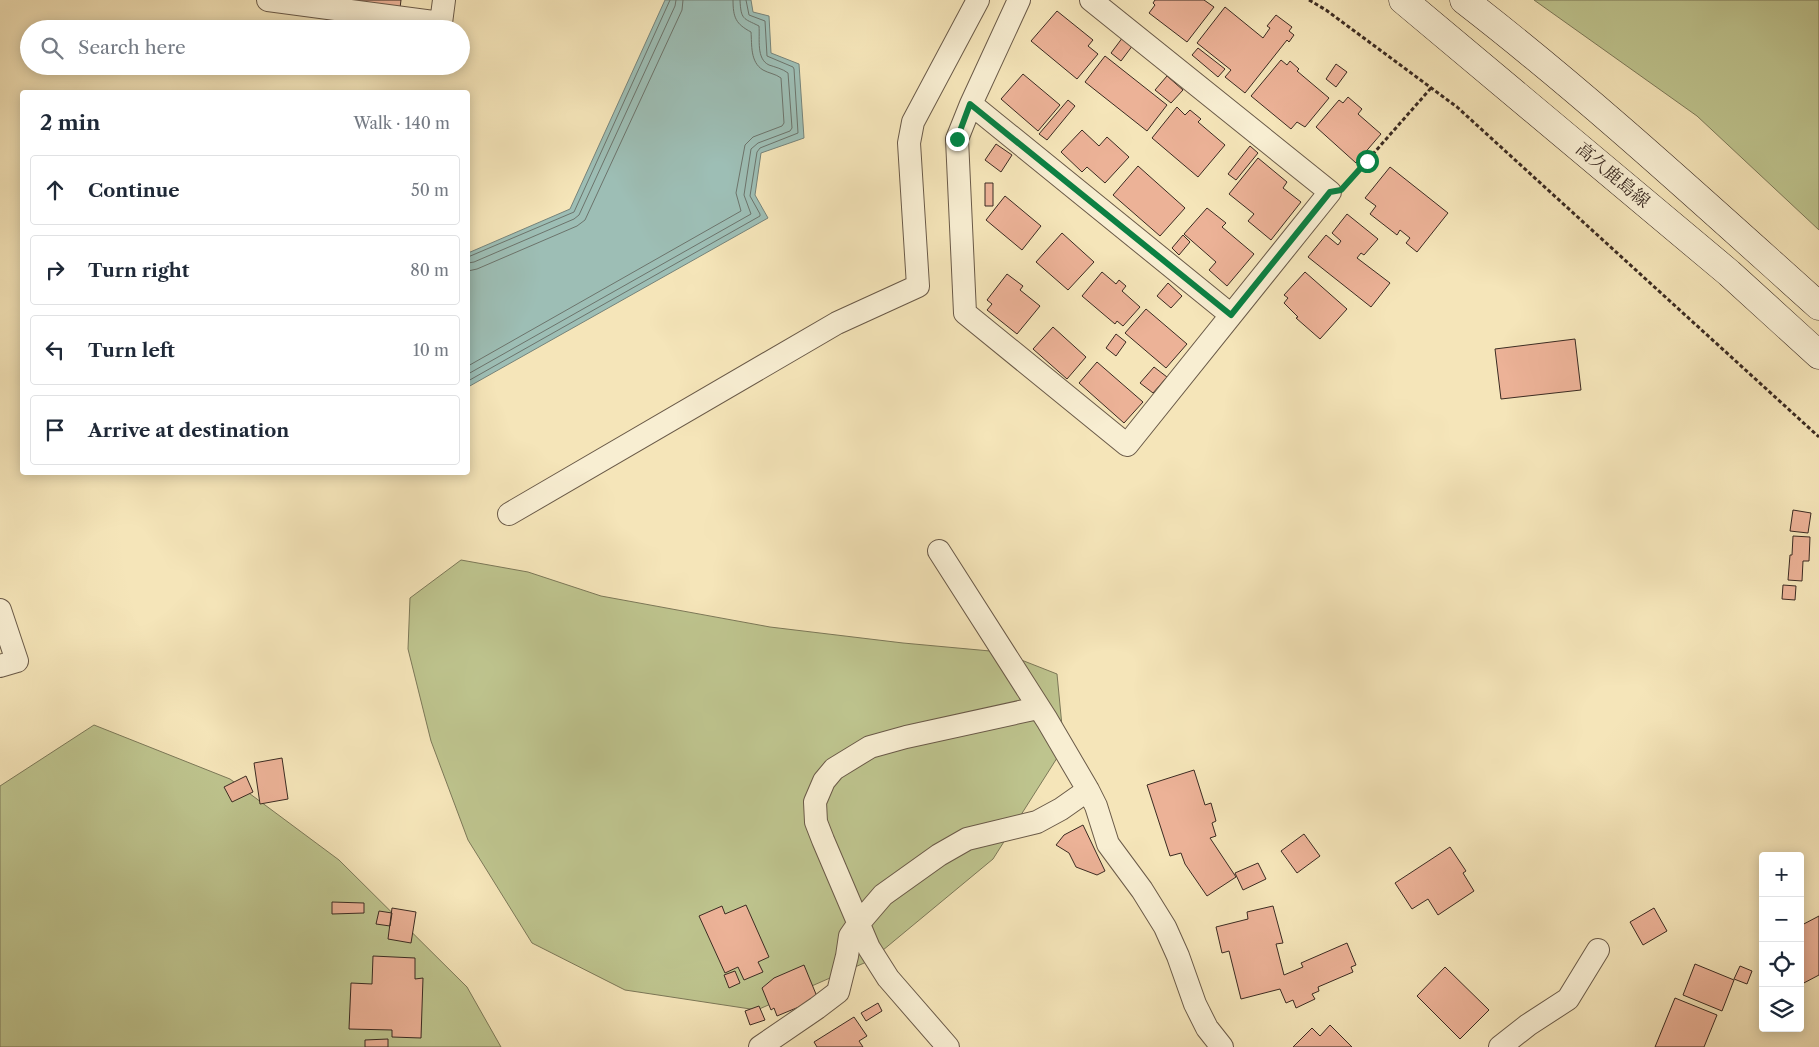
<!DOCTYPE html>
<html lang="en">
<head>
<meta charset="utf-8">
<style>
	body { margin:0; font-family:"Libre Caslon Text","Noto Serif JP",serif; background:#f6f6f7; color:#1f2937 }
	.controls { position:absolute; right:15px; bottom:15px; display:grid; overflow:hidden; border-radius:5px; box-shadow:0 2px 12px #0003 }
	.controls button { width:45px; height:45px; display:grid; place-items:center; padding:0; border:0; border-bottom:1px solid #e0e1e3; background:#fff; color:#1f2937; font:25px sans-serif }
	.stop { position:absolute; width:15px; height:15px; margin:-11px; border:4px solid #0b8043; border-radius:50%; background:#fff }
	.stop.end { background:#0b8043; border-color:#fff; box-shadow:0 1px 5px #0008 }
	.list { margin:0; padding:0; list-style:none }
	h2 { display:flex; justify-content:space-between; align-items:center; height:65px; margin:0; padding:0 20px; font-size:21px }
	h2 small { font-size:16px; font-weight:400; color:#747a83 }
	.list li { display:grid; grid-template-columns:32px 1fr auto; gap:15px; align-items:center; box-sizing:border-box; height:70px; margin:0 10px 10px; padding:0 10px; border:1px solid #e0e1e3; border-radius:5px }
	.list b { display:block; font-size:19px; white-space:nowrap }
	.list em { font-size:16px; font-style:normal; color:#747a83 }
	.icon { flex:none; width:28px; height:28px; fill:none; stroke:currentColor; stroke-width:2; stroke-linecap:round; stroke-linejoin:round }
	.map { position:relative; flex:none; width:1819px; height:1047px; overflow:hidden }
	.search { position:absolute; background:#fff; box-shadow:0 2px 12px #0003; left:20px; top:20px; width:450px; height:55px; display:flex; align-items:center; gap:12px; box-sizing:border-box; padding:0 18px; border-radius:28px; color:#747a83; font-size:19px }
	.panel { position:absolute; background:#fff; box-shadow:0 2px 12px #0003; left:20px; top:90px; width:450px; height:385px; border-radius:5px }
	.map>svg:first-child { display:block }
	.green { fill:#bec48e; stroke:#7c7858 }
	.water { fill:#9dbeb5; stroke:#76837a }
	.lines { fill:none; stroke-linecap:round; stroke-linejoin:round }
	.shore { stroke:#6c746c; stroke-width:1 }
	.building { fill:#ecb297; stroke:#3b2b22 }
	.minor-casing { stroke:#6a5a48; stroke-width:24 }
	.secondary-casing { stroke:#3b2b22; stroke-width:29 }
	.path { stroke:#3b2b22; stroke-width:3; stroke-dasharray:4 2.5; stroke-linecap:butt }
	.minor { stroke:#f8eed2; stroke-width:22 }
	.secondary { stroke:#f8eed2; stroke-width:28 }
	.route { stroke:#0b8043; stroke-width:6 }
	.labels { text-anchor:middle; stroke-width:4; stroke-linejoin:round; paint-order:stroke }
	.street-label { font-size:18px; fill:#3b2b22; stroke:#f8eed2 }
</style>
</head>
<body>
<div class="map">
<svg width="1819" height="1047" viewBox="0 0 1819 1047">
	<rect width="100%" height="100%" fill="#f5e5b9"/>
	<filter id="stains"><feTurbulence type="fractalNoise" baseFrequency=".004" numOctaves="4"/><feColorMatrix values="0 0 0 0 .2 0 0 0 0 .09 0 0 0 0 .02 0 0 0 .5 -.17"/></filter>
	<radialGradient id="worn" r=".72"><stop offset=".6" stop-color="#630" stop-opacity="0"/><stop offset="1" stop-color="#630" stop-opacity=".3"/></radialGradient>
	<path class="green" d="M 1534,0 L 1819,0 L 1819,230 L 1697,116 Z
		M 461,560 L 528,572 L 601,596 L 770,627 L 903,643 L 1001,652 L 1057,674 L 1064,747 L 993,859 L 871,960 L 757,1010 L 625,990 L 532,943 L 468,840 L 431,741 L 408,649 L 410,598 Z
		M 94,725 L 230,779 L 339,860 L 467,987 L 501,1047 L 0,1047 L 0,786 Z"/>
	<path class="water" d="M 665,0 L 751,0 L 753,12 L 769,16 L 771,53 L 799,64 L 804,138 L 761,153 L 755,195 L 768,218 L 468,387 L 468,253 L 570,209 Z"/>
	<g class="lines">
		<path class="shore" d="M 468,257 L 574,212 L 670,0
			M 468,263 L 474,262 L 574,219 L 579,215 L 675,6 L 676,0
			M 468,271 L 477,269 L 577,226 L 585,220 L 682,10 L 683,0
			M 468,366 L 741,211 L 736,193 L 745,145 L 753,137 L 782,126 L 784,123 L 781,78 C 776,74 768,73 763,70 C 750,62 752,45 751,32 C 736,24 733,18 733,0
			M 468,374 L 751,214 L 744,195 L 751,149 L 758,143 L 790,131 L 792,128 L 788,73 C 783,69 775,67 769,65 C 756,59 760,39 759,26 C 743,18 741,20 740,0
			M 468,381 L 760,216 L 760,214 L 750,196 L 757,152 L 760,148 L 798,133 L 794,69 L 793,67 L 767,56 L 765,21 L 749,15 L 746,0"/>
	</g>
	<path class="building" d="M 357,0 L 401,0 L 400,8 L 357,3 Z
		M 1155,0 L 1204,0 L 1214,7 L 1187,42 L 1149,13 L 1155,5 L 1153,3 Z
		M 1225,7 L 1263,38 L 1270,28 L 1267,26 L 1276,15 L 1292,27 L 1289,31 L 1294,35 L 1289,42 L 1287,40 L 1245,93 L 1225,77 L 1231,70 L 1197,43 Z
		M 1057,11 L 1093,40 L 1088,46 L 1098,54 L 1077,79 L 1031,41 Z
		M 1123,37 L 1133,45 L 1121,61 L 1111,53 Z
		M 1198,48 L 1225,69 L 1218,77 L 1192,55 Z
		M 1105,56 L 1167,105 L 1147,131 L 1085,82 Z
		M 1281,60 L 1287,65 L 1290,61 L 1299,69 L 1297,71 L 1329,98 L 1305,127 L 1297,122 L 1291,129 L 1251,96 Z
		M 1336,64 L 1347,72 L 1336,87 L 1326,79 Z
		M 1023,74 L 1060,105 L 1038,131 L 1001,99 Z
		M 1167,76 L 1183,90 L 1171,103 L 1155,90 Z
		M 1348,97 L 1362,109 L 1358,114 L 1381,134 L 1356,163 L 1316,127 L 1339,100 L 1343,103 Z
		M 1068,100 L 1075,106 L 1047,140 L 1039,134 Z
		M 1177,107 L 1185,115 L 1190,110 L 1201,119 L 1198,122 L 1225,145 L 1198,177 L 1152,138 Z
		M 1082,130 L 1099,146 L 1107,137 L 1129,157 L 1105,183 L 1087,167 L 1082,172 L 1061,152 Z
		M 996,144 L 1012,155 L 1001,172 L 985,160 Z
		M 1250,146 L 1258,153 L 1236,180 L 1228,174 Z
		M 1258,158 L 1287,182 L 1283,188 L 1301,202 L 1271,240 L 1248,221 L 1254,214 L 1229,194 Z
		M 1138,166 L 1185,208 L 1160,236 L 1113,195 Z
		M 1390,167 L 1448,213 L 1417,252 L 1406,243 L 1410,238 L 1400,230 L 1397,235 L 1370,214 L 1376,206 L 1365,198 Z
		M 985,183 L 993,183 L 993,206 L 985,206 Z
		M 1005,196 L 1041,226 L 1022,250 L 986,220 Z
		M 1207,208 L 1226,223 L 1222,227 L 1254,254 L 1227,286 L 1209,270 L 1216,262 L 1184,234 Z
		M 1347,214 L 1378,239 L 1364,255 L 1361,253 L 1357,258 L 1390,283 L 1371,307 L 1308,257 L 1326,235 L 1338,245 L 1341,241 L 1332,233 Z
		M 1062,233 L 1094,262 L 1068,290 L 1036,262 Z
		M 1183,235 L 1190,242 L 1179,255 L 1172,248 Z
		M 1102,272 L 1116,284 L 1119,280 L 1126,286 L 1122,291 L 1140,307 L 1123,326 L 1117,321 L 1115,324 L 1082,296 Z
		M 1305,272 L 1347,309 L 1320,339 L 1296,318 L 1298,317 L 1284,303 L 1288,298 L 1284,295 Z
		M 1007,274 L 1023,286 L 1020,290 L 1040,306 L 1017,334 L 987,310 L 992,304 L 987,300 Z
		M 1168,283 L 1182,296 L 1171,308 L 1157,296 Z
		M 1146,309 L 1187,344 L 1166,368 L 1125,333 Z
		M 1053,327 L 1086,357 L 1067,379 L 1033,349 Z
		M 1116,334 L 1126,342 L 1116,356 L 1106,348 Z
		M 1575,339 L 1581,390 L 1501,399 L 1495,349 Z
		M 1097,362 L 1143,402 L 1124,423 L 1079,383 Z
		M 1154,367 L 1167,377 L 1153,393 L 1140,383 Z
		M 1793,510 L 1811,513 L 1808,533 L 1790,531 Z
		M 1793,536 L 1810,537 L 1809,561 L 1803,561 L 1802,581 L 1788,580 L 1790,555 L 1792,555 Z
		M 1783,585 L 1796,586 L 1795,600 L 1782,599 Z
		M 282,758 L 288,799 L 260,804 L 254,763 Z
		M 1194,770 L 1205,805 L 1211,803 L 1216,821 L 1212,823 L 1216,836 L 1210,838 L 1236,877 L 1207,896 L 1185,864 L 1181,853 L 1170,856 L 1147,785 Z
		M 246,776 L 253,792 L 232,802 L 224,787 Z
		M 1083,825 L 1105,871 L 1097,875 L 1076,867 L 1069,853 L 1056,845 L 1064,835 Z
		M 1304,834 L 1320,856 L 1297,873 L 1281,851 Z
		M 1450,847 L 1466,871 L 1463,873 L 1474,891 L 1438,915 L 1428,899 L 1412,909 L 1395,883 Z
		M 1258,863 L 1266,879 L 1243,890 L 1235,873 Z
		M 332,902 L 364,903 L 364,913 L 332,914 Z
		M 746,905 L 769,957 L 758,962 L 763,972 L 744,980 L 738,967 L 725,973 L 699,916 L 722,906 L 725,914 Z
		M 1273,906 L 1283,943 L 1276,944 L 1284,975 L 1303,967 L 1301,963 L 1347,943 L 1356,965 L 1351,967 L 1353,972 L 1318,987 L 1319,991 L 1312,994 L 1315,999 L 1296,1008 L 1293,1000 L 1286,1003 L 1280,989 L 1241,999 L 1229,951 L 1222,953 L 1216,927 L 1248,919 L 1247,912 Z
		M 392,908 L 416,912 L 411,943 L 388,939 Z
		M 1654,908 L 1667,931 L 1643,945 L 1630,922 Z
		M 379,911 L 392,913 L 390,926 L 376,924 Z
		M 1819,916 L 1819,975 L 1800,985 L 1800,926 Z
		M 373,956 L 415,958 L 415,979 L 423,978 L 421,1038 L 392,1037 L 392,1030 L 349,1029 L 351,983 L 372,984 Z
		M 1695,964 L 1734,980 L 1722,1011 L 1683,995 Z
		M 804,965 L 818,999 L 777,1016 L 774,1008 L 771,1010 L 762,988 L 774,978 Z
		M 1740,966 L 1752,971 L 1747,984 L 1734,979 Z
		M 1445,967 L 1489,1010 L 1460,1039 L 1417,996 Z
		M 735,971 L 740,983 L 729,988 L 724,975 Z
		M 1675,998 L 1717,1015 L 1704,1047 L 1655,1047 Z
		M 878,1003 L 882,1011 L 866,1021 L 861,1013 Z
		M 759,1006 L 765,1020 L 750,1025 L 745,1011 Z
		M 854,1017 L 867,1036 L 859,1041 L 863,1047 L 817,1047 L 814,1042 Z
		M 1330,1025 L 1352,1047 L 1293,1047 L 1312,1028 L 1320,1036 Z
		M 388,1039 L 388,1047 L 365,1047 L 365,1040 Z"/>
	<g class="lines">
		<defs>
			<path id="minor" d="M 268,0 L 441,23 L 444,0
				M 1019,0 L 971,104 L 957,139 L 965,313 L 1127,445 L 1330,192 L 1091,0
				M 971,104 L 1231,315
				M 509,514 L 837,323 L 918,286 L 909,143 L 913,122 L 978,0
				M 939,551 L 1047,720 L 1088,790 L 1096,806 L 1108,844 L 1142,890 L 1165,927 L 1178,956 L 1195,1004 L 1207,1028 L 1222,1047
				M 0,610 L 17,661 L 0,666
				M 760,1047 L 817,1008 L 838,992 L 847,956 L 850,936 L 859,923 L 883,895 L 939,855 L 967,839 L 1037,822 L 1061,809 L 1088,790
				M 948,1047 L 888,978 L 869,948 L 823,840 L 816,822 L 815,802 L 824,781 L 834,769 L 870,747 L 906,737 L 1038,708
				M 1500,1047 L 1528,1025 L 1568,999 L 1598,950"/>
			<path id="secondary" d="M 1403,0 L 1729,273 L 1819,355
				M 1464,0 C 1588,96 1703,202 1819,306"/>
		</defs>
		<use href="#minor" class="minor-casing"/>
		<use href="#secondary" class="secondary-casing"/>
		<path class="path" d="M 1309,0 L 1326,10 L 1457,107 L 1819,437
			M 1351,179 L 1431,88"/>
		<use href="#minor" class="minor"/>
		<use href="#secondary" class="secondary"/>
	</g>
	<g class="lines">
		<path class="route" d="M 957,139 L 970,104 L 1231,315 L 1330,192 L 1341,190 L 1367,161"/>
	</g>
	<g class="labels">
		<g class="street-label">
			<text transform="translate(1613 175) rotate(40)" y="6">高久鹿島線</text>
		</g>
	</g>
	<rect width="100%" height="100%" filter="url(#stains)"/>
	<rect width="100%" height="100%" fill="url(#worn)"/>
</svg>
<div class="controls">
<button>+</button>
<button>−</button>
<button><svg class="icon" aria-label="locate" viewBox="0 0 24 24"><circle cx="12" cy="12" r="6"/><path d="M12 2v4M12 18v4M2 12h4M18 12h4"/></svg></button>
<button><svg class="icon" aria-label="layers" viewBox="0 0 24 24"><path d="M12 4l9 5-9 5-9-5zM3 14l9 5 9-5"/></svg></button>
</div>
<div class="stop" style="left:1367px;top:161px"></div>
<div class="stop end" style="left:957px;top:139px"></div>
<div class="search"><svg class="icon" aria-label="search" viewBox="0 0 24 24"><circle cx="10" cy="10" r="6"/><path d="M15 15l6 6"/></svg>Search here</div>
<section class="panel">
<h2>2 min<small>Walk · 140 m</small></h2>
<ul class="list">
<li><svg class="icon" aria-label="ahead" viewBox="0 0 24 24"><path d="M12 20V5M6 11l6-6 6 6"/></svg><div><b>Continue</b></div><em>50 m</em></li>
<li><svg class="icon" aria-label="right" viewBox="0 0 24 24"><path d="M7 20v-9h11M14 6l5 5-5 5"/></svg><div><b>Turn right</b></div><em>80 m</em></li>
<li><svg class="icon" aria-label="left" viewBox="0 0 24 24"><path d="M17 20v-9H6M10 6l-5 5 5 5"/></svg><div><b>Turn left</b></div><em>10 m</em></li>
<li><svg class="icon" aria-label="arrive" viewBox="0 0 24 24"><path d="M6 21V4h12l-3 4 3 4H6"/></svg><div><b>Arrive at destination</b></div></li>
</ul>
</section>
</div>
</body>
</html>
